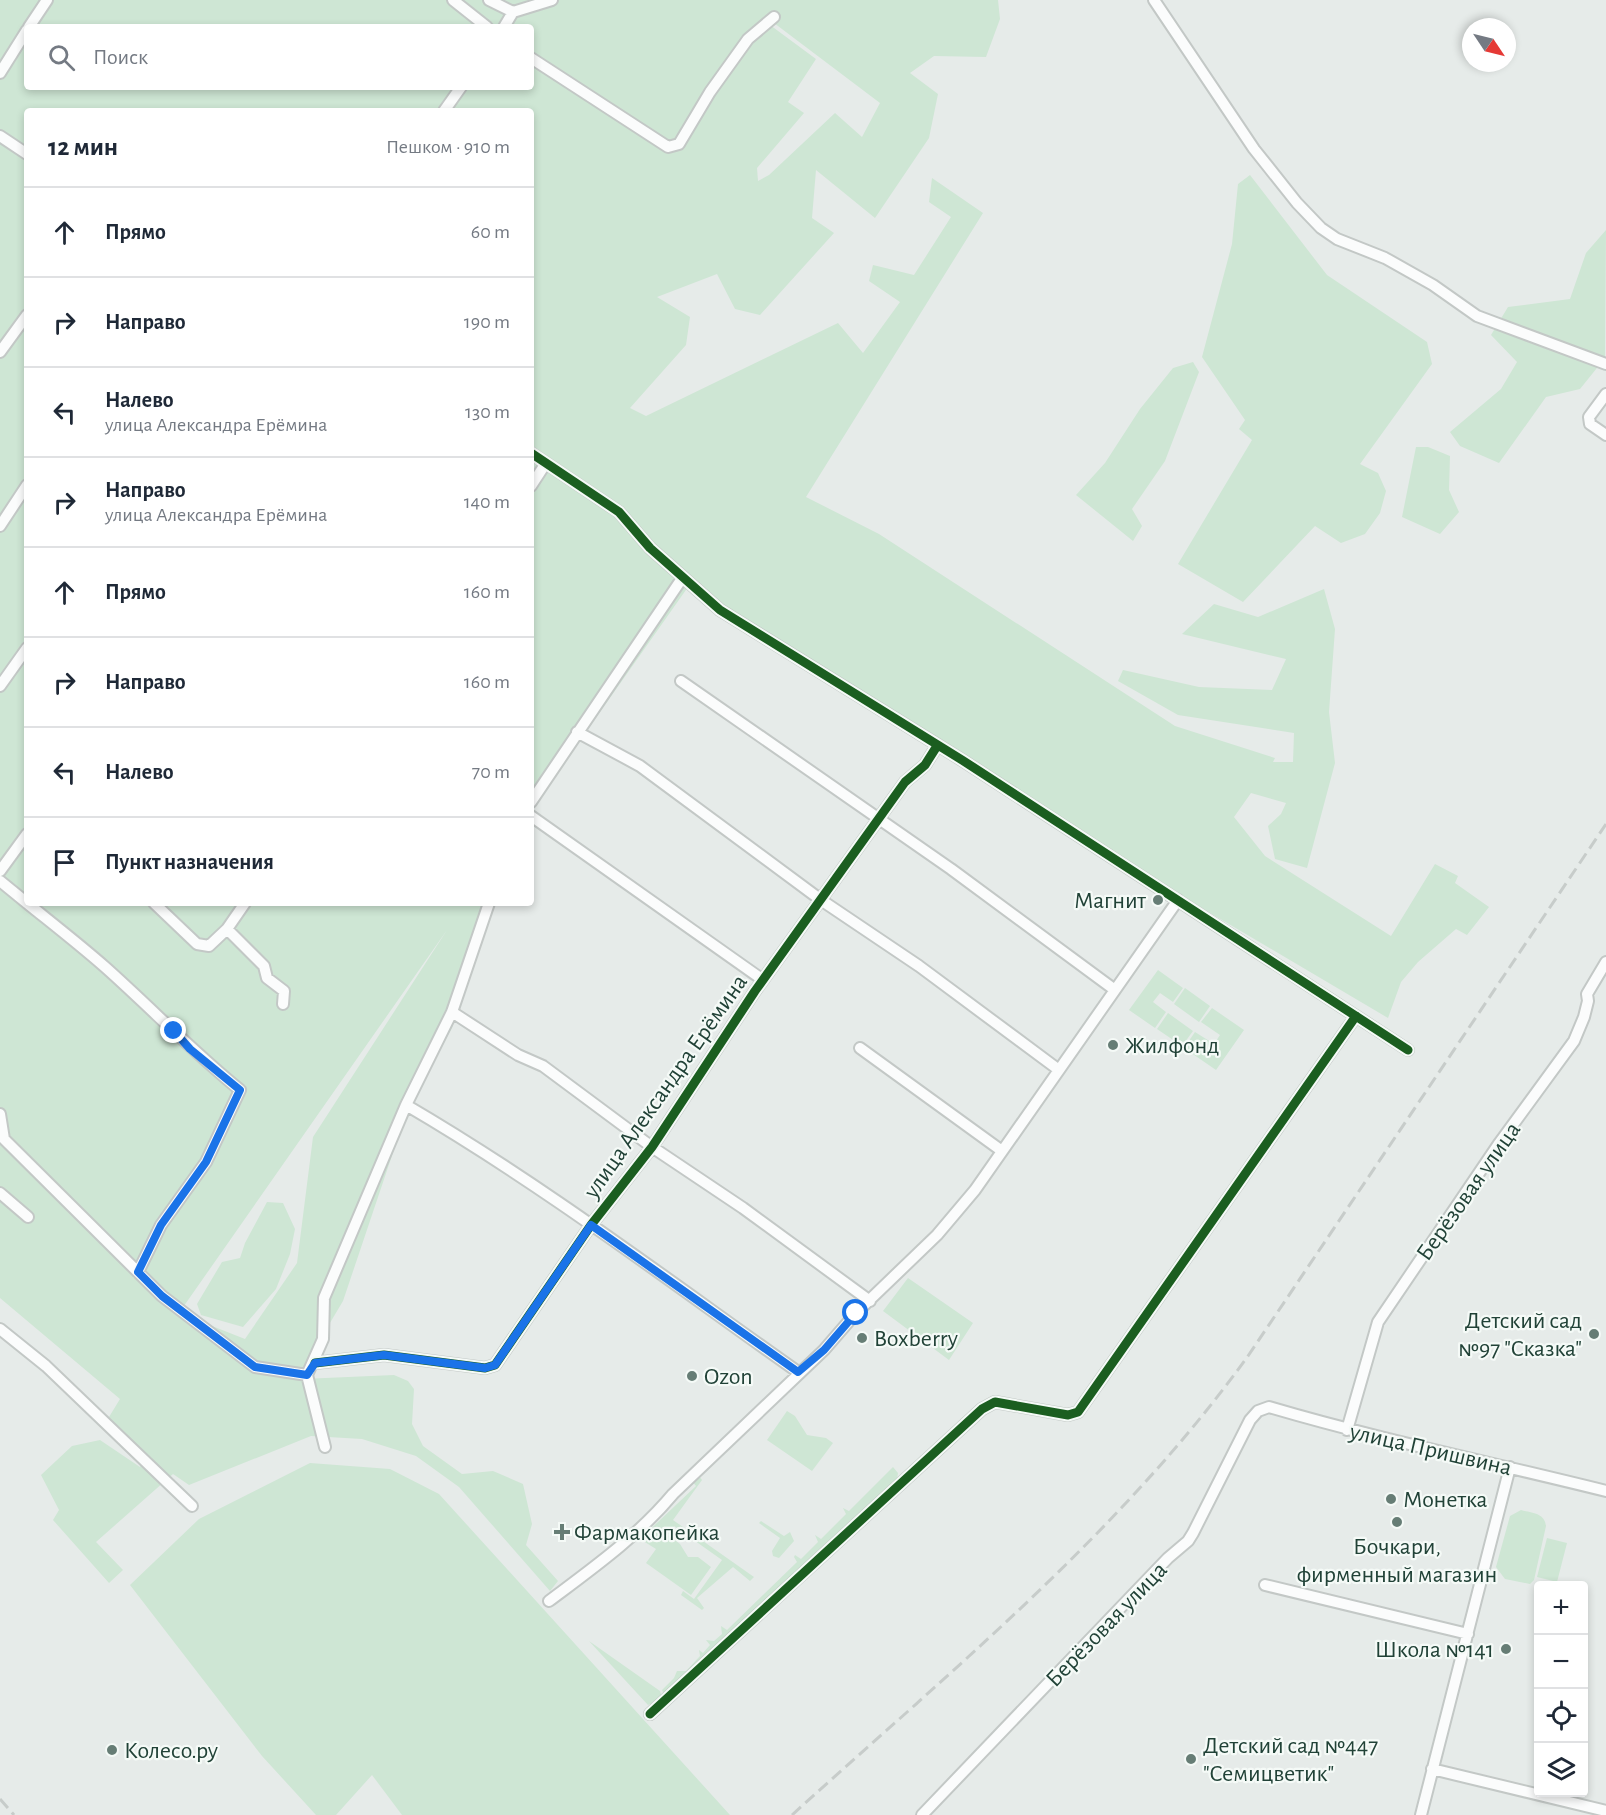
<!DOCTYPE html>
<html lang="ru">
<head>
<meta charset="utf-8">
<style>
	body { margin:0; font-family:"Alegreya Sans",sans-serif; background:#f2f2f3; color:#1f2937 }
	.controls { position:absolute; right:18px; bottom:18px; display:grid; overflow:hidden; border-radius:6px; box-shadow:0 3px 9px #0003 }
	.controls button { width:54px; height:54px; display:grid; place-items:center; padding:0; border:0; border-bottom:2px solid #e0e1e3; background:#fff; color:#1f2937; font:30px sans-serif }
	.compass { position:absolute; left:1462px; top:18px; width:54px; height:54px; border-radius:50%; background:#fff; box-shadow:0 3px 9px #0003; rotate:125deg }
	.stop { position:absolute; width:18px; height:18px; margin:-14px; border:4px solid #1a73e8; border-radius:50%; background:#fff }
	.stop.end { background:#1a73e8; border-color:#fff; box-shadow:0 2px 6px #0008 }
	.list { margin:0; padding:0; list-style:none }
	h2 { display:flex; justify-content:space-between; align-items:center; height:78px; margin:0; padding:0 24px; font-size:26px }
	h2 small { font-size:20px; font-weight:400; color:#747a83 }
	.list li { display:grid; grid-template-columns:39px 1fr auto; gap:18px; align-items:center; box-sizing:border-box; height:90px; padding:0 24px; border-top:2px solid #e0e1e3 }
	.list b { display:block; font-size:22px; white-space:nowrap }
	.list p { margin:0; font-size:20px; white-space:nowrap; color:#747a83 }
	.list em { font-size:20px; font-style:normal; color:#747a83 }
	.icon { flex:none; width:33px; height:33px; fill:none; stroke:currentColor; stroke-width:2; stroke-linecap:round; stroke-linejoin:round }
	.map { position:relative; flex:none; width:1606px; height:1815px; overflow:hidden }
	.search { position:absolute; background:#fff; box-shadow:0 3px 9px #0003; left:24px; top:24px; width:510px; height:66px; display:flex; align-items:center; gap:15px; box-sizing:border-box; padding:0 21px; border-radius:6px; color:#747a83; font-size:22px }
	.panel { position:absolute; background:#fff; box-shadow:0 3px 9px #0003; left:24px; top:108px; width:510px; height:798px; border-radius:6px }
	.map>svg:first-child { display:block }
	.green { fill:#cee6d4; fill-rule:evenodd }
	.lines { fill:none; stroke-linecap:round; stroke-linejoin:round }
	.minor-casing { stroke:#c3c8c6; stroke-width:14 }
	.minor { stroke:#fbfcfc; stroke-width:10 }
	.rail { stroke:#c7ccca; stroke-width:3; stroke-dasharray:12 6; stroke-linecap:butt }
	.cycleway-casing { stroke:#f5faf7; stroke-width:13 }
	.cycleway { stroke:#1b5e20; stroke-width:9 }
	.route { stroke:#1a73e8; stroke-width:8 }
	.poi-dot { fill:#667d75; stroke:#f5faf7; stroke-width:2 }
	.labels { text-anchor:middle; stroke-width:4.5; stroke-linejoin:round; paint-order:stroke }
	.poi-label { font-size:24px; fill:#214237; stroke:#f5faf7; text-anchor:start }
	.street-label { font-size:24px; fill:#214237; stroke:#f5faf7 }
</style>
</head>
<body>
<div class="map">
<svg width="1606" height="1815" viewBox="0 0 1606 1815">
	<rect width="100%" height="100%" fill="#e6ebe9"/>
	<path class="green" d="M 0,0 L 998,0 L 1000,19 L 986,57 L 934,56 L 910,73 L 938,94 L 929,138 L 875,218 L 816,170 L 812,218 L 834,233 L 760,315 L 735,309 L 717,274 L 657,297 L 690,317 L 686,345 L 630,408 L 646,416 L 838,323 L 863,353 L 900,302 L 869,281 L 873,265 L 914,275 L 951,217 L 929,202 L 932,178 L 983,213 L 806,497 L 879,534 L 1175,726 L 1275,758 L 1273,762 L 1293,762 L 1294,733 L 1178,715 L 1118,681 L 1123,670 L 1199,687 L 1272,690 L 1286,659 L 1182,634 L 1214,604 L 1258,617 L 1324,589 L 1335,629 L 1329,712 L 1335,763 L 1307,868 L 1275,859 L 1268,826 L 1281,814 L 1286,803 L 1251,793 L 1234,817 L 1265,856 L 1391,936 L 1435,864 L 1458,876 L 1455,883 L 1489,907 L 1467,935 L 1456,929 L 1418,962 L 1401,982 L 1388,1018 L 1200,907 L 688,587 L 531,810 L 531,111 L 27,111 L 27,903 L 484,903 L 452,1028 L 408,1108 L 343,1301 L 302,1370 L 302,1379 L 394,1375 L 408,1381 L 414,1389 L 412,1424 L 423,1446 L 462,1474 L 493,1471 L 523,1484 L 532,1524 L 526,1545 L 558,1581 L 550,1591 L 459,1487 L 416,1456 L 362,1439 L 311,1436 L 189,1485 L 173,1474 L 96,1542 L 123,1570 L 109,1583 L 53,1520 L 59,1510 L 41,1475 L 72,1446 L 100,1440 L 140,1467 L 143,1458 L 109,1417 L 120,1399 L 0,1298 ZM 774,23 L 880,103 L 862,137 L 835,113 L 769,175 L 758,181 L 757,168 L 804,113 L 788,102 L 816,59 L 770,25 ZM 27,27 L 531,27 L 531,87 L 27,87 ZM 447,930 L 313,1137 L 297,1263 L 245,1339 L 179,1313 Z
		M 1250,175 L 1327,275 L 1427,342 L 1432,364 L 1360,464 L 1378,473 L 1386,491 L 1380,513 L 1365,534 L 1341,543 L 1315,526 L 1243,602 L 1178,564 L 1252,440 L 1239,429 L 1245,420 L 1202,357 L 1232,244 L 1238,184 Z
		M 1606,230 L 1605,358 L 1580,389 L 1546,397 L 1499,463 L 1460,446 L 1450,432 L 1501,389 L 1517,362 L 1491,335 L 1508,307 L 1570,299 L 1586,253 Z
		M 1193,362 L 1199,372 L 1165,461 L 1132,509 L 1142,526 L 1133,541 L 1076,495 L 1105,463 L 1140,409 L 1173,368 Z
		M 1416,447 L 1428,447 L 1450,456 L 1449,490 L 1459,512 L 1440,534 L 1402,517 Z
		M 1158,970 L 1183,988 L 1173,1002 L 1160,993 L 1153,1002 L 1166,1012 L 1155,1028 L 1129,1010 Z
		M 1185,988 L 1210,1006 L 1199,1022 L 1174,1004 Z
		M 1212,1008 L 1244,1030 L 1216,1070 L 1184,1048 L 1195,1032 L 1214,1044 L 1220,1035 L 1201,1022 Z
		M 1168,1013 L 1193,1031 L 1182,1046 L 1157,1029 Z
		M 267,1202 L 283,1203 L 295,1229 L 290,1254 L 276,1289 L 243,1327 L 201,1315 L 197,1304 L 222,1262 L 240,1258 L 245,1243 Z
		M 908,1278 L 973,1323 L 949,1360 L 883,1311 Z
		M 787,1411 L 795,1416 L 807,1435 L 826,1438 L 833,1443 L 812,1471 L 767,1440 Z
		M 310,1463 L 390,1469 L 439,1494 L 730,1815 L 402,1815 L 372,1775 L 336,1815 L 316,1815 L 262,1756 L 130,1585 L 199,1519 Z
		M 893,1467 L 898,1473 L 897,1479 L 664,1694 L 662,1690 L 674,1678 L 677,1671 L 686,1671 L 700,1656 L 699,1650 L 703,1653 L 710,1645 L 706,1640 L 714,1641 L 722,1634 L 721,1626 L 727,1630 L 797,1562 L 794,1557 L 795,1555 L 801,1559 L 818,1542 L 815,1535 L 821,1539 L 846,1514 L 843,1508 L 849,1511 Z
		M 698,1475 L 702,1480 L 673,1520 L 754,1577 L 750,1581 L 733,1567 L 697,1598 L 704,1608 L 702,1610 L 681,1595 L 683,1591 L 694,1599 L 722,1560 L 674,1526 L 668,1535 L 680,1544 L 688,1557 L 698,1557 L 711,1567 L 691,1595 L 646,1563 L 656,1549 L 640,1539 L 696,1486 L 692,1481 Z
		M 1521,1510 C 1532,1513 1545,1513 1546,1526 L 1534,1580 L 1530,1584 L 1505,1579 L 1496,1567 L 1510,1516 Z
		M 761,1521 L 784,1536 L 790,1532 L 794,1541 L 779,1558 L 773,1556 L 772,1551 L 780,1538 L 759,1523 Z
		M 1547,1538 L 1567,1543 L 1557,1582 L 1537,1577 Z
		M 589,1641 L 660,1691 L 662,1699 L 648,1705 Z"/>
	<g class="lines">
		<defs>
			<path id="minor" d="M 453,0 L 487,27
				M 489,0 L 513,12 L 552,0
				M 1154,0 L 1254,149 L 1297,203 L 1321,228 L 1337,239 L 1385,258 L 1433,285 L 1477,316 L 1606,364
				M 29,27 L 47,0
				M 504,27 L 513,12
				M 531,58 L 668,147 L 679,144 L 710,92 L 748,39 L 774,17
				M 0,73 L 27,30
				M 444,111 L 461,87
				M 0,136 L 27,154
				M 0,352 L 27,315
				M 1606,394 L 1589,417 L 1590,424 L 1606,435
				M 531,453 L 619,512 L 650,548 L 720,610 L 962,760 L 1408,1050
				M 531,486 L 546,463
				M 0,526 L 27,485
				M 681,681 L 951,869 L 1115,990
				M 0,686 L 27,648
				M 577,732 L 640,766 L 821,900 L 919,966 L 1059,1070
				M 531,802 L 683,577
				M 531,816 L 763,980
				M 0,871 L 27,834
				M 0,881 L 27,903
				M 27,903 C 53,924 80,945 105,967 C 151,1008 192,1051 240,1090 L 206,1162 L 161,1225 L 138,1272
				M 154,903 L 197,944 L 209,946 L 227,929 L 264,966 L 267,978 L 284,991 L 283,1004
				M 227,929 L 245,903
				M 452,1012 L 518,1055 L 543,1066 L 652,1147 L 743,1208 L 870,1301
				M 860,1048 L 1002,1151
				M 406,1105 C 543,1185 669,1281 798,1372
				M 0,1114 L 4,1139 L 162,1296 L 255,1367 L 307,1375
				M 0,1193 L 28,1217
				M 0,1329 L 46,1366 L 192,1506
				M 315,1363 L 384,1355 L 485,1368 L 495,1365 L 591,1225 L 652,1147 L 755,991 L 905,782 L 925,765 L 937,746
				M 1347,1430 L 1378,1322 L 1498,1145 L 1574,1041 L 1584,1017 L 1588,1001 L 1587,994 L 1606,962
				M 325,1447 L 307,1375 L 323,1339 L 324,1298 L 406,1105 L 452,1012 L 489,903
				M 1265,1585 L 1468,1634
				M 549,1601 C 593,1568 638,1536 673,1494 L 824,1350 L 856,1313 L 937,1235 L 975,1190 L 1178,900
				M 650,1714 L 982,1409 L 995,1402 L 1068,1415 L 1078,1412 L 1356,1016
				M 1432,1769 L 1606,1811
				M 922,1815 L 1168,1558 L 1188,1541 L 1193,1533 L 1250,1420 L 1258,1411 L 1269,1407 C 1381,1440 1494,1463 1606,1491
				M 1421,1815 L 1510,1467"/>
		</defs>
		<use href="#minor" class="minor-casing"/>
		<use href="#minor" class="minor"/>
		<path class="rail" d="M 0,1799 L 14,1815
			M 792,1815 C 952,1670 1121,1532 1248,1356 L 1606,824"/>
		<defs>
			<path id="cycleway" d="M 531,453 L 619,512 L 650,548 L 720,610 L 962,760 L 1408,1050
				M 315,1363 L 384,1355 L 485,1368 L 495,1365 L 591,1225 L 652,1147 L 755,991 L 905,782 L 925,765 L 937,746
				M 650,1714 L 982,1409 L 995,1402 L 1068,1415 L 1078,1412 L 1356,1016"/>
		</defs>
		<use href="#cycleway" class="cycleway-casing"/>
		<use href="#cycleway" class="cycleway"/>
	</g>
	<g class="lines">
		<path class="route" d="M 174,1031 L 190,1049 L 240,1090 L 206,1162 L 161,1225 L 138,1272 L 162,1296 L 255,1367 L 307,1375 L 315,1363 L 384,1355 L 485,1368 L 495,1365 L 591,1225 L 798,1372 L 824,1350 L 856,1313"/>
	</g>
	<g class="poi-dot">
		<circle cx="1158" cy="900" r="6"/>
		<circle cx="1113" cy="1045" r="6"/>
		<circle cx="1594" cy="1334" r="6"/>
		<circle cx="862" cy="1338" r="6"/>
		<circle cx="692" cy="1376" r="6"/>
		<circle cx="1391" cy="1499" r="6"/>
		<circle cx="1397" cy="1522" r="6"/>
		<path d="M559 1523h6v6h6v6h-6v6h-6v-6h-6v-6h6z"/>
		<circle cx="1506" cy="1649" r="6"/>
		<circle cx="112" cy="1750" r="6"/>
		<circle cx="1191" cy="1759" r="6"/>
	</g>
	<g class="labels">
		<g class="poi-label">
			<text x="1146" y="908" text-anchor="end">Магнит</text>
			<text x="1125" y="1053">Жилфонд</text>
			<text x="1582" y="1328" text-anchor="end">Детский сад<tspan x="1582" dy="28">№97 "Сказка"</tspan></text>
			<text x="874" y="1346">Boxberry</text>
			<text x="704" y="1384">Ozon</text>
			<text x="1403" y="1507">Монетка</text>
			<text x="574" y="1540">Фармакопейка</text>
			<text x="1397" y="1554" text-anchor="middle">Бочкари,<tspan x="1397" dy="28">фирменный магазин</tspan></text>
			<text x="1494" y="1657" text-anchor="end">Школа №141</text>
			<text x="1203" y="1753">Детский сад №447<tspan x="1203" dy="28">"Семицветик"</tspan></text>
			<text x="124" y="1758">Колесо.ру</text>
		</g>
		<g class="street-label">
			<text transform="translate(665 1086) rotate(-55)" y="8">улица Александра Ерёмина</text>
			<text transform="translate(1468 1191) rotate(-55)" y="8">Берёзовая улица</text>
			<text transform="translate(1431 1449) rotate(13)" y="8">улица Пришвина</text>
			<text transform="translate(1106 1624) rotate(-46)" y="8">Берёзовая улица</text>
		</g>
	</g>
</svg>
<div class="controls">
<button>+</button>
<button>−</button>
<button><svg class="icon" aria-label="locate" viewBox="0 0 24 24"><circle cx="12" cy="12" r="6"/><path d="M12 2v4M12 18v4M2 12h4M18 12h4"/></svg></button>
<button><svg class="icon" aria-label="layers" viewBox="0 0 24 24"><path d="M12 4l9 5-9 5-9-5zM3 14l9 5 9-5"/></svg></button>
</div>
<svg class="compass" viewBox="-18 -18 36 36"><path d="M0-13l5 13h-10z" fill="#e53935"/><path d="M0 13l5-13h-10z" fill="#747a83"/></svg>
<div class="stop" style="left:856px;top:1313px"></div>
<div class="stop end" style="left:174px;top:1031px"></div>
<div class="search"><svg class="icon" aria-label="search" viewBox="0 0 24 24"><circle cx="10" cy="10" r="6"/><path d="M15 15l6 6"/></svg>Поиск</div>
<section class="panel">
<h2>12 мин<small>Пешком · 910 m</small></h2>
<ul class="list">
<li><svg class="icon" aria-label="ahead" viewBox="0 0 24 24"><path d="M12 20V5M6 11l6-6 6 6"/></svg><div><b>Прямо</b></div><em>60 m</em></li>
<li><svg class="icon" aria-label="right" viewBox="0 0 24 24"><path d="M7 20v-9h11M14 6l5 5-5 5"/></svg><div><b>Направо</b></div><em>190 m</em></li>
<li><svg class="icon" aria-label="left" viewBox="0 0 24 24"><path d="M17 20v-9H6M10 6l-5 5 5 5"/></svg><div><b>Налево</b><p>улица Александра Ерёмина</p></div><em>130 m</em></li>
<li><svg class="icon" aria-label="right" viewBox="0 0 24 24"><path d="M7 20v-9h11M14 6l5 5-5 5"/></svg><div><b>Направо</b><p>улица Александра Ерёмина</p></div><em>140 m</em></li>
<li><svg class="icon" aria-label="ahead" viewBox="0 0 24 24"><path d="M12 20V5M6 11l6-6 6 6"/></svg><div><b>Прямо</b></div><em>160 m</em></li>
<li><svg class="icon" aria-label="right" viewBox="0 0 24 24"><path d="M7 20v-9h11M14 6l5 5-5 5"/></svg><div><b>Направо</b></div><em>160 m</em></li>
<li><svg class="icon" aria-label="left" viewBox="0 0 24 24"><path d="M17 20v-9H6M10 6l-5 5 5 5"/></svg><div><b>Налево</b></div><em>70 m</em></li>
<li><svg class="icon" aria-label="arrive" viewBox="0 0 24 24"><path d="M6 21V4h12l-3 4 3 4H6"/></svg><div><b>Пункт назначения</b></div></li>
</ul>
</section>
</div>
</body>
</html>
